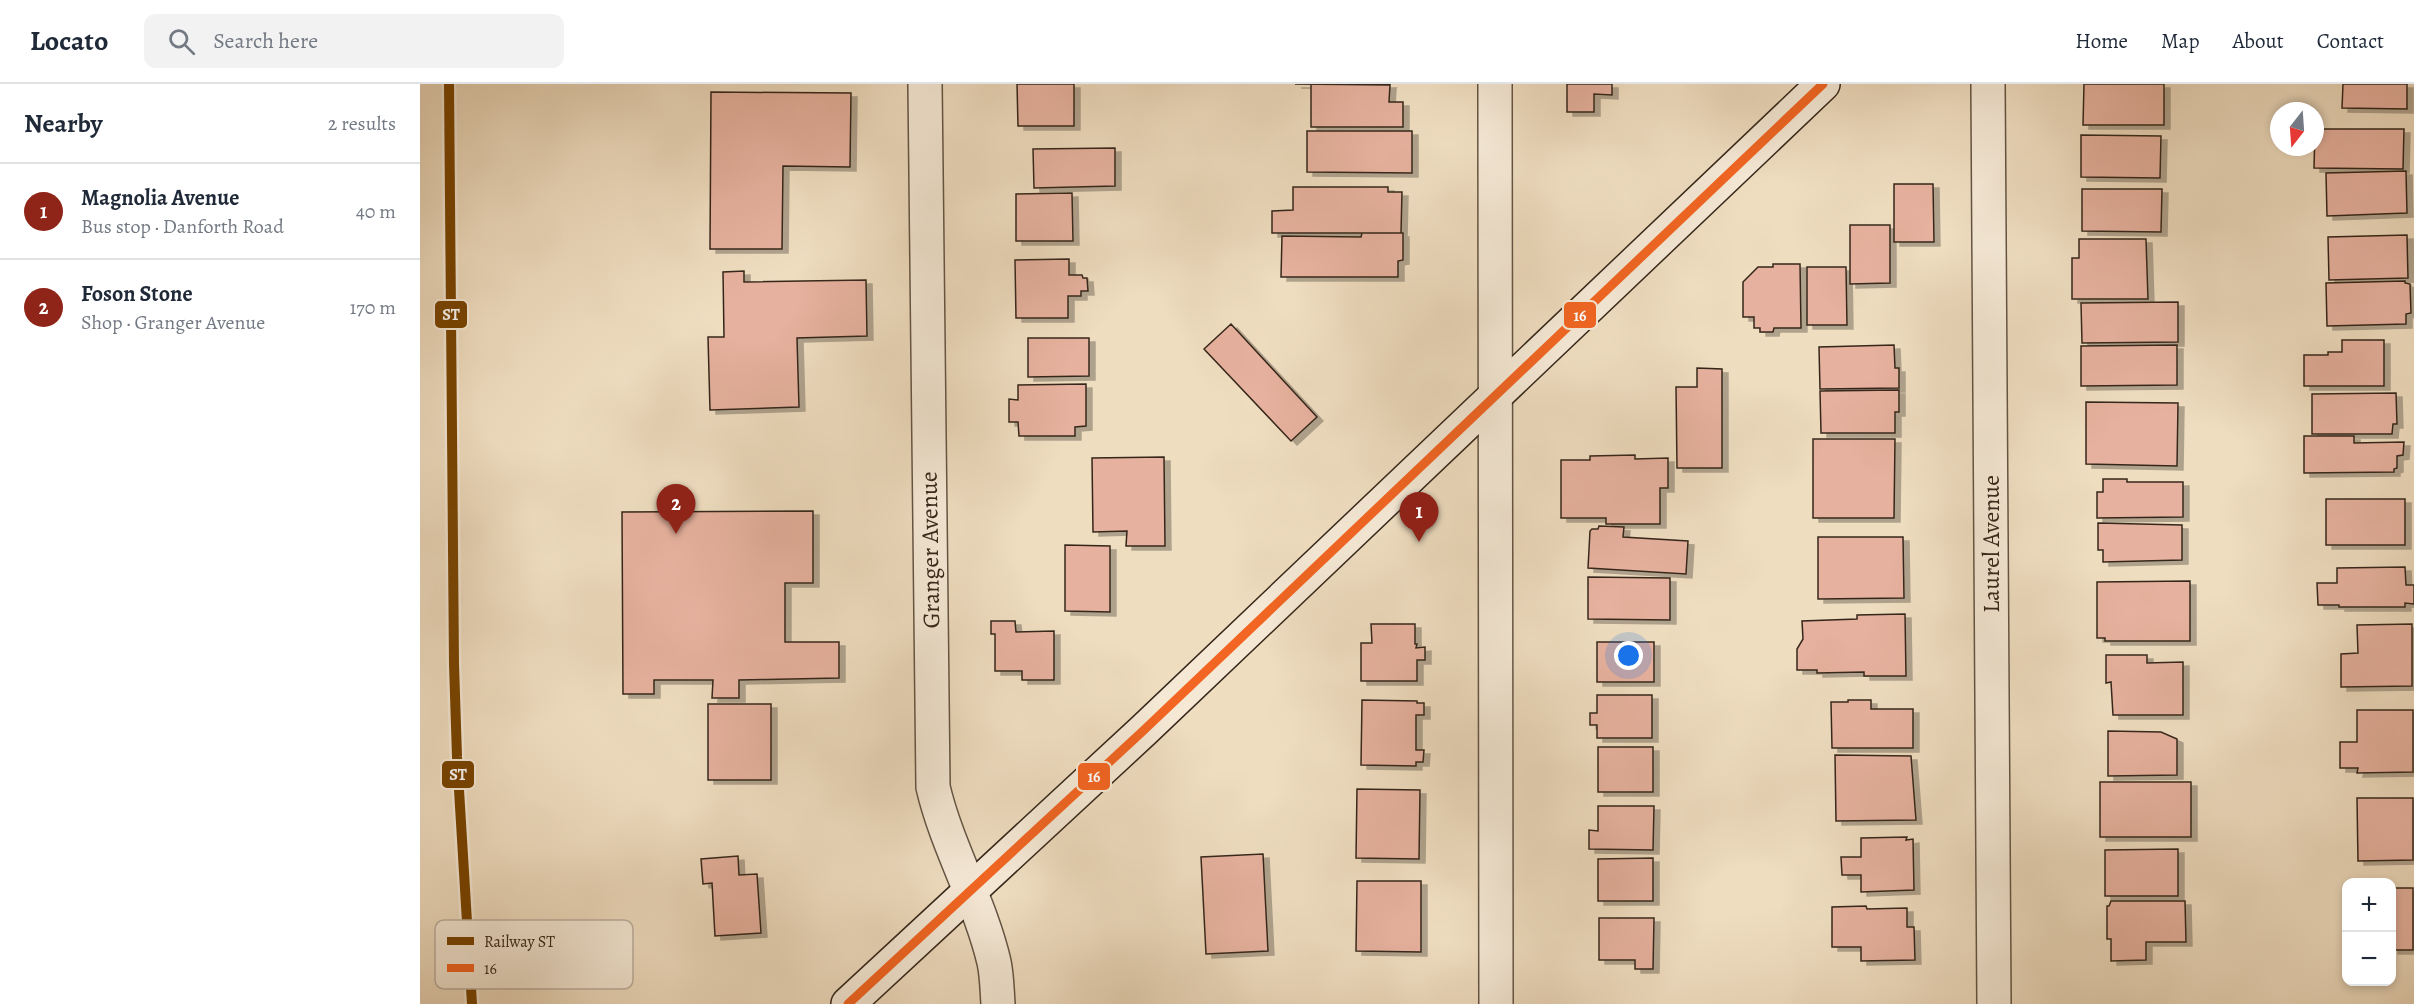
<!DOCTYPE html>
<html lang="en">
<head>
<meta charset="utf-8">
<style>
	body { margin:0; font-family:Alegreya,serif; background:#f2f2f3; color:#1f2937 }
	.controls { position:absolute; right:18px; bottom:18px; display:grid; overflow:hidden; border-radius:12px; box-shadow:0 3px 9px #0003 }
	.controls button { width:54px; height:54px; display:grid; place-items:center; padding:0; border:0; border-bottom:2px solid #e0e1e3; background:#fff; color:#1f2937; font:30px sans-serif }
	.compass { position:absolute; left:1850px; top:18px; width:54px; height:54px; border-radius:50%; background:#fff; box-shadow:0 3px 9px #0003; rotate:197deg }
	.you { position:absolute; left:1209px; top:572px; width:21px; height:21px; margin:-15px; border:4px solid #fff; border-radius:50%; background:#1a73e8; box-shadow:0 0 0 9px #1a73e833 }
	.badge { display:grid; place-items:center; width:39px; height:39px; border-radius:50%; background:#8f2418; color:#fff; font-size:20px; font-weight:700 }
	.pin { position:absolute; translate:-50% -50px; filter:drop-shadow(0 2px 3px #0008) }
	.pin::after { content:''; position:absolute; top:32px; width:21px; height:18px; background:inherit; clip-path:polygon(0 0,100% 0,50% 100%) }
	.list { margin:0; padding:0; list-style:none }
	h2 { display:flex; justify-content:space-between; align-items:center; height:78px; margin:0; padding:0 24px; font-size:26px }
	h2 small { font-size:20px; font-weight:400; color:#747a83 }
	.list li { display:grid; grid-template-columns:39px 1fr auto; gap:18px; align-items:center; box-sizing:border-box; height:96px; padding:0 24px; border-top:2px solid #e0e1e3 }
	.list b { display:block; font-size:22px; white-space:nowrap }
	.list p { margin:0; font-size:20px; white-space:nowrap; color:#747a83 }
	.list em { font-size:20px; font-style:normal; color:#747a83 }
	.icon { flex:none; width:33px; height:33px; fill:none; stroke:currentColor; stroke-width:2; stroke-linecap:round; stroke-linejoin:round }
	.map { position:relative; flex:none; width:1994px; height:920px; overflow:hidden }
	header { display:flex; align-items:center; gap:36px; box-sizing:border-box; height:84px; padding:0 30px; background:#fff; border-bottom:2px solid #e0e1e3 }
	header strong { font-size:28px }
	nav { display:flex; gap:33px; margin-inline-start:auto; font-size:21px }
	.search { width:420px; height:54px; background:#f2f2f3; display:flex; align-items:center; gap:15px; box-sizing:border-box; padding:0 21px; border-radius:12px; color:#747a83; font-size:22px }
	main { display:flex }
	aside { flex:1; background:#fff }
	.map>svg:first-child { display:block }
	.building { fill:#e6b19e; stroke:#36271a; stroke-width:1.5; filter:url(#shadow) }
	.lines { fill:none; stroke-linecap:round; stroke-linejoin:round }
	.street-casing { stroke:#645444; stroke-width:36 }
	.secondary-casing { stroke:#36271a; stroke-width:36 }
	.street { stroke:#f5e9d6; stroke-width:33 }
	.secondary { stroke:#f5e9d6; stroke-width:33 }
	.bus-1-casing { stroke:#f5e9d6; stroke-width:14 }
	.bus-1 { stroke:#f26522; stroke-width:9 }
	.rail-1-casing { stroke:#f5e9d6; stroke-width:15 }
	.rail-1 { stroke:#794400; stroke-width:10 }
	.labels { text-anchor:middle; stroke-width:4.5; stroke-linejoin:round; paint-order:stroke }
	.street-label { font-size:24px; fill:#36271a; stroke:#f5e9d6 }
	.key { fill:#f5e9d6; stroke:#bcaf9e; stroke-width:1.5 }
	.key-label { font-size:16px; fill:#36271a }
	.line-badge { stroke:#f5e9d6; stroke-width:2 }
	.badge-label { font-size:16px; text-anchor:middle; font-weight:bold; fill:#fff }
</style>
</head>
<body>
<header>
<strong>Locato</strong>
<div class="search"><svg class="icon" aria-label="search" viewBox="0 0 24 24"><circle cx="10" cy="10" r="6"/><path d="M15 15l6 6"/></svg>Search here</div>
<nav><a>Home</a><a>Map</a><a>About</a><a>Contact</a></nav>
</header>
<main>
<aside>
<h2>Nearby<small>2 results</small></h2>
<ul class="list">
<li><span class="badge">1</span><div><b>Magnolia Avenue</b><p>Bus stop · Danforth Road</p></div><em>40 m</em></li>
<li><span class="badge">2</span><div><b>Foson Stone</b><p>Shop · Granger Avenue</p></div><em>170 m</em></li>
</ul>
</aside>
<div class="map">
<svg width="1994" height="920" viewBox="0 0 1994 920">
	<defs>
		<filter id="shadow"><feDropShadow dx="6" dy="4" stdDeviation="0" flood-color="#0004"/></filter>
	</defs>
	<rect width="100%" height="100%" fill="#efddc0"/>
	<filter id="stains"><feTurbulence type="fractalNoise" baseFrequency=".00333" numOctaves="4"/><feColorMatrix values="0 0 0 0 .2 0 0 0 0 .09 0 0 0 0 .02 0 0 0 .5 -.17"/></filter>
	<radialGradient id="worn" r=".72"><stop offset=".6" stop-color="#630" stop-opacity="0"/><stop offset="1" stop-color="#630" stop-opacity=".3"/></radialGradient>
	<path class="building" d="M 597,0 L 654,0 L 654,42 L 598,42 Z
		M 875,0 L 970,0 L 969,1 Z
		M 891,0 L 970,1 L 969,18 L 983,18 L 983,43 L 891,43 Z
		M 1147,0 L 1192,0 L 1192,11 L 1174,10 L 1174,28 L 1147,28 Z
		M 1664,0 L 1744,0 L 1744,41 L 1663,41 Z
		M 1923,0 L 1987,0 L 1987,25 L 1922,24 Z
		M 291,8 L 431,9 L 430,83 L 363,82 L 362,165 L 290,165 Z
		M 1895,45 L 1984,45 L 1983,85 L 1894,84 Z
		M 887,47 L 992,47 L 992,89 L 887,88 Z
		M 1661,51 L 1741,52 L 1740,94 L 1661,93 Z
		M 695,64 L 695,102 L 614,104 L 613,65 Z
		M 1986,87 L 1987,129 L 1907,132 L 1906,89 Z
		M 1474,100 L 1513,100 L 1514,158 L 1474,158 Z
		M 873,103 L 968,103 L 968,108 L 982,108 L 981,149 L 852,149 L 852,127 L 873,126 Z
		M 1662,105 L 1742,105 L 1741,148 L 1662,147 Z
		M 652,109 L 653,157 L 596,157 L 596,110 Z
		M 1430,141 L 1470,141 L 1470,199 L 1430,200 Z
		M 942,149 L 983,149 L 983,176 L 978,177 L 978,193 L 861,193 L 862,152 L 941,153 Z
		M 1987,151 L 1988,194 L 1909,196 L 1908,153 Z
		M 1659,155 L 1726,155 L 1728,215 L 1652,215 L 1652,174 L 1659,174 Z
		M 649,175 L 649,191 L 662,191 L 663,194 L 667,194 L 668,207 L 661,207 L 661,212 L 648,212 L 648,234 L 596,234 L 595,176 Z
		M 1353,180 L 1380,180 L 1381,244 L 1354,244 L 1353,248 L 1340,248 L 1340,244 L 1334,244 L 1334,233 L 1323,233 L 1323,198 L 1338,183 L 1353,183 Z
		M 1387,183 L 1426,183 L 1427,241 L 1387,241 Z
		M 324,187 L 324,198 L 446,196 L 447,252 L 377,254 L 379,323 L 290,326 L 288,253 L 304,253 L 303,188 Z
		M 1985,197 L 1985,199 L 1990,200 L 1991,229 L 1986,230 L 1986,240 L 1907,242 L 1906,199 Z
		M 1758,218 L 1758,258 L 1662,259 L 1661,219 Z
		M 811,240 L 897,333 L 871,357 L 784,265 Z
		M 608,254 L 669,254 L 669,292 L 608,293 Z
		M 1922,256 L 1964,256 L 1964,302 L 1884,302 L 1884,271 L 1908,271 L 1908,268 L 1922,268 Z
		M 1474,261 L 1475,284 L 1479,284 L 1479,304 L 1400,305 L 1399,263 Z
		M 1757,261 L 1757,301 L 1661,302 L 1661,262 Z
		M 1277,284 L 1302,285 L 1302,384 L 1257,384 L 1256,303 L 1277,303 Z
		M 666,300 L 666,342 L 655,343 L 655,352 L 599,352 L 598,338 L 589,338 L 589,315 L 598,316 L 598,301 Z
		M 1479,306 L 1479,328 L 1475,328 L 1475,349 L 1401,349 L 1400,307 Z
		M 1976,309 L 1977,340 L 1973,340 L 1972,350 L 1892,350 L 1892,310 Z
		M 1666,318 L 1758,319 L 1757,382 L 1666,380 Z
		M 1884,352 L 1934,352 L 1934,359 L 1984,358 L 1983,371 L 1977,372 L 1977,384 L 1974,385 L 1974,388 L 1884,389 Z
		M 1393,355 L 1475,355 L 1474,434 L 1393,434 Z
		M 1215,371 L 1215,375 L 1248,374 L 1248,404 L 1240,404 L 1240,440 L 1186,440 L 1186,434 L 1141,434 L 1141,376 L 1170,376 L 1170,372 Z
		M 744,373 L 745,462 L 706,462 L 707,447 L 673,448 L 672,374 Z
		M 1683,395 L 1707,395 L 1707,398 L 1763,398 L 1763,433 L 1677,434 L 1677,408 L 1683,408 Z
		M 1906,415 L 1985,415 L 1985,461 L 1906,461 Z
		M 393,427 L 393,499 L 365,499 L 365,558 L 419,558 L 419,594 L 319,596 L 319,614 L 292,614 L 293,596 L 234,596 L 234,610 L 203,610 L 202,428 Z
		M 1678,439 L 1762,441 L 1762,476 L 1683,478 L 1683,466 L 1678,466 Z
		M 1179,442 L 1204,443 L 1203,453 L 1268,457 L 1266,490 L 1168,484 L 1170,447 L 1172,445 L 1178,445 Z
		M 1398,453 L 1483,453 L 1484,514 L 1398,515 Z
		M 645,461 L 690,462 L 690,528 L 645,527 Z
		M 1985,483 L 1986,501 L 1994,501 L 1994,520 L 1985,519 L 1985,523 L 1919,523 L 1919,521 L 1898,521 L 1897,499 L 1917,499 L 1917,484 Z
		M 1168,493 L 1250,494 L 1250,536 L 1168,535 Z
		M 1770,497 L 1770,557 L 1685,557 L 1685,554 L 1677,554 L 1677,498 Z
		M 1485,530 L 1486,592 L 1444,592 L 1444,588 L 1397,589 L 1397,586 L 1377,586 L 1377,565 L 1383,555 L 1382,537 L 1437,535 L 1437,531 Z
		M 571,537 L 595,537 L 596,548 L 634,547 L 634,596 L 602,596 L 602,587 L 575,587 L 575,550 L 571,550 Z
		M 951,540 L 995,540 L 995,560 L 997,560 L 996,564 L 1005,563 L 1005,576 L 997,576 L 997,597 L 941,597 L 941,559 L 952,559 Z
		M 1992,540 L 1992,602 L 1921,603 L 1921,570 L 1938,569 L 1937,541 Z
		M 1177,558 L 1234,558 L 1234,598 L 1177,598 Z
		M 1686,571 L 1727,571 L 1727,579 L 1763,578 L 1763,631 L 1693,631 L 1691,598 L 1686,599 Z
		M 1177,611 L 1232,611 L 1232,654 L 1177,654 L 1177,641 L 1170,641 L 1170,629 L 1177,629 Z
		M 942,616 L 997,617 L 997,619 L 1004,619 L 1004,631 L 996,631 L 996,666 L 1004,666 L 1003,678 L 996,678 L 996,682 L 941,681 Z
		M 1428,616 L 1451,616 L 1451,625 L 1493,625 L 1493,664 L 1412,664 L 1411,618 L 1428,618 Z
		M 288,620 L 351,620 L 351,696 L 288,696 Z
		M 1937,626 L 1993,626 L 1993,688 L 1937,689 L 1938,684 L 1920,684 L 1920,658 L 1937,658 Z
		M 1688,647 L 1741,648 L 1757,655 L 1757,691 L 1688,692 Z
		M 1178,663 L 1233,663 L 1233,708 L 1178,708 Z
		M 1415,671 L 1491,672 L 1496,736 L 1416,737 Z
		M 1680,698 L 1771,698 L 1771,753 L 1680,753 Z
		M 937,705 L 1000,706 L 999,775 L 936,774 Z
		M 1937,714 L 1993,714 L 1993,776 L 1938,777 Z
		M 1178,722 L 1234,722 L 1233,766 L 1169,765 L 1169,746 L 1178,747 Z
		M 1487,753 L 1486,756 L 1493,755 L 1494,806 L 1441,808 L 1441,791 L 1422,791 L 1421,773 L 1441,773 L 1441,754 Z
		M 1758,765 L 1758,812 L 1685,812 L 1685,766 Z
		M 843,770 L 848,867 L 786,870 L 781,773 Z
		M 318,772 L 319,791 L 337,790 L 341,849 L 295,852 L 292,799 L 283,800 L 281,775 Z
		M 1233,774 L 1233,817 L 1178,817 L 1178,775 Z
		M 937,797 L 1001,797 L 1001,868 L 936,867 Z
		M 1972,804 L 1993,804 L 1993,866 L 1972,866 Z
		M 1691,817 L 1765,817 L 1766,858 L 1726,858 L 1726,876 L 1691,877 L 1691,855 L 1687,855 L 1687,822 L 1689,822 Z
		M 1446,822 L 1447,825 L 1487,824 L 1487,843 L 1494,843 L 1495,876 L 1441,877 L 1441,863 L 1412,863 L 1412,823 Z
		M 1179,834 L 1234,834 L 1233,885 L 1215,885 L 1215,876 L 1179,876 Z"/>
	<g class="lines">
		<defs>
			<path id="street" d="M 505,0 L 513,703 C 527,763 560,818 574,878 C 577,892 577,906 578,920
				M 1075,0 L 1076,920
				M 1568,0 L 1574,920"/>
			<path id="secondary" d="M 428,920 L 724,646 L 1403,0"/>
		</defs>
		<use href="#street" class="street-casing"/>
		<use href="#secondary" class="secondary-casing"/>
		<use href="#street" class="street"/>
		<use href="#secondary" class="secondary"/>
		<defs>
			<path id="bus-1" d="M 428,920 L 724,646 L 1403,0"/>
		</defs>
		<use href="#bus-1" class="bus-1-casing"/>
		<use href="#bus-1" class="bus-1"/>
		<defs>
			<path id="rail-1" d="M 29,0 L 34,580 L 37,673 L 52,920"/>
		</defs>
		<use href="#rail-1" class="rail-1-casing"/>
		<use href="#rail-1" class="rail-1"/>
	</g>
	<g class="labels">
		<g class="street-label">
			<text transform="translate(1571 460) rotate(-90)" y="8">Laurel Avenue</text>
			<text transform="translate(510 466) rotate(-91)" y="8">Granger Avenue</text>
		</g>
	</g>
	<rect x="15" y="836" width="198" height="69" rx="9" class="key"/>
	<rect x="27" y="853" width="27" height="8" fill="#794400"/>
	<rect x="27" y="880" width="27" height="8" fill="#f26522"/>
	<g class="key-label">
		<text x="64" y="863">Railway ST</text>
		<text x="64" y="890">16</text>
	</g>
	<g class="line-badge">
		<rect x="14" y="216" width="34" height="29" rx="6" fill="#794400"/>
		<rect x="1143" y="217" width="34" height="28" rx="6" fill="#f26522"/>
		<rect x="21" y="676" width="34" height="29" rx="6" fill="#794400"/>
		<rect x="657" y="678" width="34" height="29" rx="6" fill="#f26522"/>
	</g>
	<g class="badge-label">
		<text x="31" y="236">ST</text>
		<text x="1160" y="237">16</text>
		<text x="38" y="696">ST</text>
		<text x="674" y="698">16</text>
	</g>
	<rect width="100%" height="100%" filter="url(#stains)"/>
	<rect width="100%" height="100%" fill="url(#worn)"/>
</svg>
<div class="controls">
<button>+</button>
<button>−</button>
</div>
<svg class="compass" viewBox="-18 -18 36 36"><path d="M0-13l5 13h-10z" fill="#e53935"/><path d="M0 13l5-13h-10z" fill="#747a83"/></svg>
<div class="you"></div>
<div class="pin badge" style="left:999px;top:458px">1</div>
<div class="pin badge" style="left:256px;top:450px">2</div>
</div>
</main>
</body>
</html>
